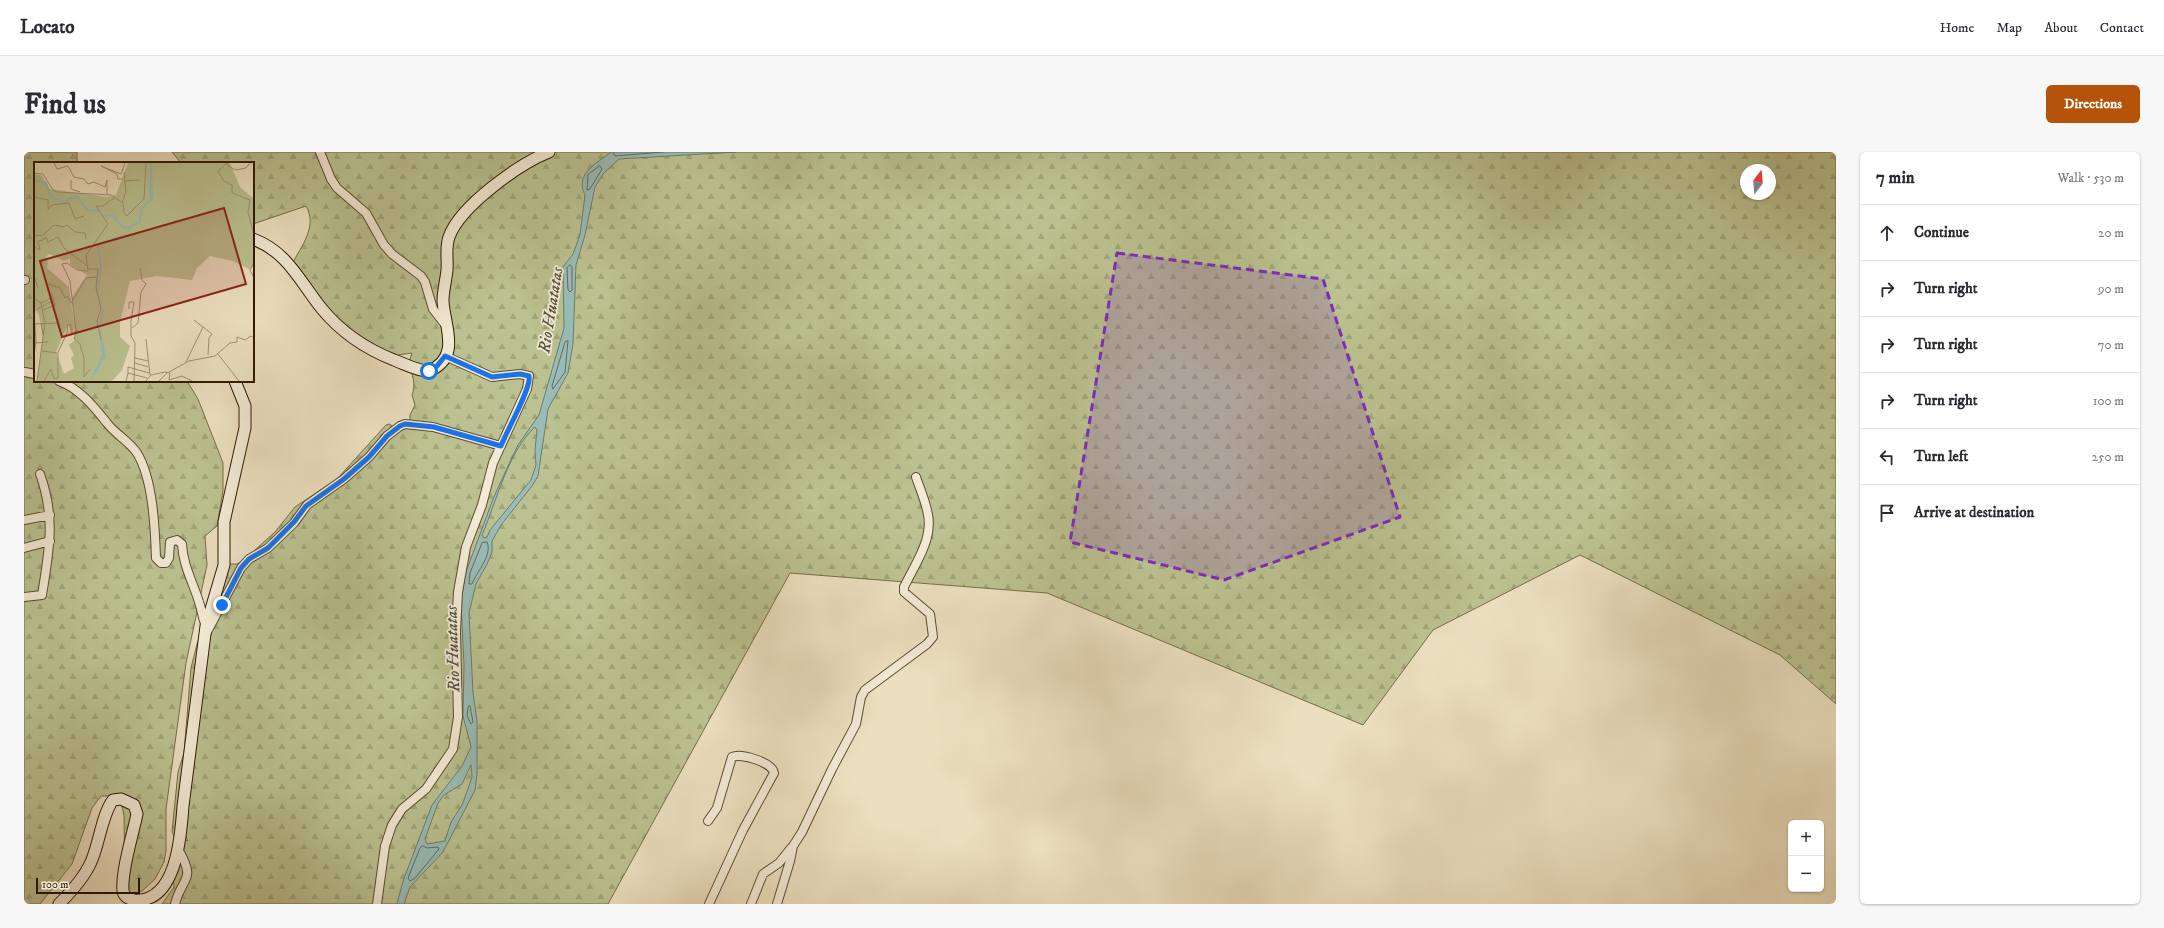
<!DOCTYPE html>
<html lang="en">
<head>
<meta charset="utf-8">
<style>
	body { margin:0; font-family:"IM FELL DW Pica",serif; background:#f7f7f7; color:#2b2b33 }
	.controls { position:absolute; right:12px; bottom:12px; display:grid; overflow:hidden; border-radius:6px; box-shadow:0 1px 3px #0004 }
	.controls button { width:36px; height:36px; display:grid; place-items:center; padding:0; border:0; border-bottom:1px solid #e1e1e2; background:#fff; color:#2b2b33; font:20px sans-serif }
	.compass { position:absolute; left:1716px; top:12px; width:36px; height:36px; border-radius:50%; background:#fff; box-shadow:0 1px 3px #0004; rotate:16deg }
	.scale { position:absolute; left:12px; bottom:10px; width:104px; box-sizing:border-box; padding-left:4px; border:2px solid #301901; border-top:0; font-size:11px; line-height:14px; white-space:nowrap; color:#301901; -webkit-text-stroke:3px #f2ead5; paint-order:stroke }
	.stop { position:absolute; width:12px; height:12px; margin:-9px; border:3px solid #1a73e8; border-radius:50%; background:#fff }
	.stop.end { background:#1a73e8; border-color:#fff; box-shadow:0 1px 4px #0008 }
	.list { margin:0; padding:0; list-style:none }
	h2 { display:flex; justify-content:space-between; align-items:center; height:52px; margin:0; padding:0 16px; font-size:17px }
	h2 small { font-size:13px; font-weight:400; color:#7c7c81 }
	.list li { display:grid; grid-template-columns:26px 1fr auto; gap:12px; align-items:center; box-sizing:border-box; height:56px; padding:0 16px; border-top:1px solid #e1e1e2 }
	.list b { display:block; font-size:15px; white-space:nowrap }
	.list em { font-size:13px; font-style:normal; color:#7c7c81 }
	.icon { flex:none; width:22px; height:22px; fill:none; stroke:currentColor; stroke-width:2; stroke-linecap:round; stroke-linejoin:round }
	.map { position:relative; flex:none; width:1812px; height:752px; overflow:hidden; border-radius:6px }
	header { display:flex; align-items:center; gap:24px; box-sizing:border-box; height:56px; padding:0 20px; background:#fff; border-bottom:1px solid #e1e1e2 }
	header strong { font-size:19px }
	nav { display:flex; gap:22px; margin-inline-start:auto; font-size:14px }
	.intro { display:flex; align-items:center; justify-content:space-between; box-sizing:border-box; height:96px; padding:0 24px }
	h1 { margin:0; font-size:28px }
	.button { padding:10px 18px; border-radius:6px; background:#b45309; color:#fff; font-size:14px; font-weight:700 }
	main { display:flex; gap:24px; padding:0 24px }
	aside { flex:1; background:#fff; border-radius:6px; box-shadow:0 1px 3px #0004 }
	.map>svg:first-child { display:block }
	.forest { fill:url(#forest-firs); stroke:#766d48; fill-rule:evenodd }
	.water { fill:#99bcb6; stroke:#6f7b6e; fill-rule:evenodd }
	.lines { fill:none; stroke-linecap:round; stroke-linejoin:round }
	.shore { stroke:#646a5c; stroke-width:1 }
	.street-casing { stroke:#5f4a30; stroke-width:10 }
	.secondary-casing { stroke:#301901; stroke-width:13 }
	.street { stroke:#f2ead5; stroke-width:8 }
	.secondary { stroke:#f2ead5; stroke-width:11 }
	.route { stroke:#1a73e8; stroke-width:5 }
	.marked { fill:#7b2cbf; fill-opacity:0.2; stroke:#7b2cbf; stroke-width:3; stroke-dasharray:8 5; stroke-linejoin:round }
	.labels { text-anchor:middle; stroke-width:3.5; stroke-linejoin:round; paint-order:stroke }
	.water-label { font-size:17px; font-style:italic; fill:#555240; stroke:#f2ead5 }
	.inset-river { fill:none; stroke:#99bcb6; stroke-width:2 }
	.inset-road { fill:none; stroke:#a09073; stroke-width:1 }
	.view { fill:#8f2418; fill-opacity:0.15; stroke:#8f2418; stroke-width:2 }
	.inset-edge { fill:none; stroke:#301901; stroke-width:2 }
</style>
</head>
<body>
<header>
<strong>Locato</strong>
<nav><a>Home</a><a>Map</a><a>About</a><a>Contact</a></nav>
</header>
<div class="intro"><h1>Find us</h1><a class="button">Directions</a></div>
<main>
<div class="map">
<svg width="1812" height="752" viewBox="0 0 1812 752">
	<defs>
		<pattern id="forest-firs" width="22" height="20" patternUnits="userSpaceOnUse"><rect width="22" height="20" fill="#bbc190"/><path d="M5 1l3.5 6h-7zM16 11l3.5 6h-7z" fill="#a1a57a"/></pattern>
	</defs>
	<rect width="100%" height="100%" fill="#ebdfbf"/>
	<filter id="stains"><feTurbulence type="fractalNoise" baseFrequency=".005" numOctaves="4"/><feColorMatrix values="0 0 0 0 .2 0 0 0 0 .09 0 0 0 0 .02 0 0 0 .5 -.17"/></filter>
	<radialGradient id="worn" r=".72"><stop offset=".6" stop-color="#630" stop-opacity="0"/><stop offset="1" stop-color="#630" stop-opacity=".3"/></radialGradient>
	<path class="forest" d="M 0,0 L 53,0 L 53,11 L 11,11 L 11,229 L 163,229 L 174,247 L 199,311 L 199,339 L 193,374 L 181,384 L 183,413 L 162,511 L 142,657 L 142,699 L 140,710 L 131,727 L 118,739 L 107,744 L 101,739 L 100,664 L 97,648 L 89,644 L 77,644 L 68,656 L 48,712 L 16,752 L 0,752 Z
		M 148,0 L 1812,0 L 1812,552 L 1756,503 L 1556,403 L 1409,478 L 1339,573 L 1023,441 L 766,421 L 584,752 L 138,752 L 150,735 L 147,703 L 150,689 L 157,686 L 164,689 L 161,683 L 151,686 L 148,680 L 154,620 L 160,601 L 167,516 L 173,492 L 204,412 L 213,412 L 220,408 L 251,380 L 271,355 L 313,327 L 362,273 L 365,272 L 370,275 L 386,270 L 386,263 L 391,253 L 388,243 C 392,233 389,222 384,213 L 388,201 L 367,204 L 322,184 L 268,112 C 277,95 294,74 282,54 L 229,72 L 229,11 L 157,11 ZM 1722,18 L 1746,18 L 1746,42 L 1722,42 Z"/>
	<path class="water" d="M 587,0 L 712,0 L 595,7 L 579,22 L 571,35 L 561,83 L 552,113 L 549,192 L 544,221 L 524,257 L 514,324 L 508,334 L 477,373 L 468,389 L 468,400 L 463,412 L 452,432 L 445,461 L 449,541 L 453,569 L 453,622 L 451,638 L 419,700 L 386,735 L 380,752 L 373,752 L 379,729 L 408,653 L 438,614 L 447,595 L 439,564 L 440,513 L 437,448 L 442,420 L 469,347 L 484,314 L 494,293 L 515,263 L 540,176 L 539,115 L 549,102 L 556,83 L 561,43 C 550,22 573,11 587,0 ZM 511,275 L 513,278 L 511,298 L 512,313 L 507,328 L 466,378 L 463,385 L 460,386 L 458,383 C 473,349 483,301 511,275 ZM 447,613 L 448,625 L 443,640 L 438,653 L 427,670 L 421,689 L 403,692 L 401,687 L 414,651 L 420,643 L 438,632 Z"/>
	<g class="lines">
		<path class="shore" d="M 589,0 L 591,4 L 639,0
			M 576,14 L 578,17 L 566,37 L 563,38 L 564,23 Z
			M 546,113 L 548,115 L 548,138 L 546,140 L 544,138 L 543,116 Z
			M 544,189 L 541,220 L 529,237 L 528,234 L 541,190 Z
			M 463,390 C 469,403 453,419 448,432 L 445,432 L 446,421 L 458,391 Z
			M 446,554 L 449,570 L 447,572 L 443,564 L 444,555 Z
			M 399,694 L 403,696 L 414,695 L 415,697 L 391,726 L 386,729 L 384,726 L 396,696 Z"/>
		<defs>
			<path id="street" d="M 296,0 L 307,27 L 313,36 L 342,61 L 360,93 L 368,102 L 397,124 L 401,130 L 409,157 L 423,175
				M 0,128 L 1,128
				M 1,220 L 11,222
				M 35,229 C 55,236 70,255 83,271 C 91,282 105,289 113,301 C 129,327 131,376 132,406 L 137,411 L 142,411 L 145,406 L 146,390 L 153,388 L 158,392 C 159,414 169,430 175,450 C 178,458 178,466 182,474
				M 0,368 L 26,363
				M 0,396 L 26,389
				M 0,445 L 18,443 C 25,399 32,366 16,322
				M 182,482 L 217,416 L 225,407 L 244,396 L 270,371 L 283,353 L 320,327 L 345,305 L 363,284 L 376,274 L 381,272 L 409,275 L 477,294
				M 684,669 L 693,656 L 708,605 C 717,601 748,610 750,621 L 719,678 L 685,752
				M 151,752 C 158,724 173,730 154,697
				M 353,752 L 361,694 L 368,673 L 378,657 L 402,637 L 429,597 L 434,565 L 432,479 L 434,440 L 442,395 L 458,353 L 469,311 L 503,237 L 505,224 L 496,222 L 468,225 L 421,204
				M 727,752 L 739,722 L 755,711 L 767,696
				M 753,752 L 766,709 L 769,694 L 778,680 L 808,617 L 832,572 L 837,545 L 841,538 L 903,492 L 909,485 L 906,462 L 880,440 L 880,435 C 890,414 909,388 904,363 C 902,350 896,337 892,325"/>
			<path id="secondary" d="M 229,87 C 264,100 276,130 298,157 C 317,180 342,197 370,208 C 381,212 393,219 405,219 C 438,205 420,173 419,149 C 419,139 422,128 423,118 C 424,108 421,96 425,85 C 436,54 495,12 525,0
				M 35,752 C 47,740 60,726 67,710 C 75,693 78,662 89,648 L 97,647 L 110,653 L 113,662 C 109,682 97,719 99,739 C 100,745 105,747 110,748 C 153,752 157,682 159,654 L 182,474 L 200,413 L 200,370 L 221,276 L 221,254 L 211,229"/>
		</defs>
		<use href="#street" class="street-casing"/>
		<use href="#secondary" class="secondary-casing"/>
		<use href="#street" class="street"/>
		<use href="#secondary" class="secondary"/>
	</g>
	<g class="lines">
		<path class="route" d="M 198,453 L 217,416 L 225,407 L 244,396 L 270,370 L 282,354 L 320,327 L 345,305 L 363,284 L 376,274 L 381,272 L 410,275 L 477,294 C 482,280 508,235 505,224 L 496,222 L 468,225 L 421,204 L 413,214 L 405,219"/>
	</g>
	<path class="marked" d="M 1093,101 L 1299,127 L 1376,365 L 1200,428 L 1046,390 Z"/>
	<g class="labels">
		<g class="water-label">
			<text transform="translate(526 158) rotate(-81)" y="6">Rio Huatatas</text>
			<text transform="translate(428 497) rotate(-92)" y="6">Rio Huatatas</text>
		</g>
	</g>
	<g transform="translate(10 10)">
		<rect width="220" height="220" fill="#ebdfbf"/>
		<path d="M 94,1 L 196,1 L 206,25 L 220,37 L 220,104 L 215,107 L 199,99 L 176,94 L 163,106 L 158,118 L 123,114 L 96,119 L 86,160 L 86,175 L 96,184 L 88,208 L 78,219 L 3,219 L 9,174 L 5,153 L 0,144 L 0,12 L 7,13 L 16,27 L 73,35 L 82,33 ZM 15,92 L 31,99 L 36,96 L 36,102 L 53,113 L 38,135 L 41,166 L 35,125 L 13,106 L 14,100 L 11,96 ZM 34,162 L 38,171 L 41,166 L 41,178 L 35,183 L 40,193 L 37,196 L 40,206 L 30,212 L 22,190 Z" fill="#bbc190" fill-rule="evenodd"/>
		<path d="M 116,1 L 118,1 L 119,40 L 115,35 ZM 96,65 L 93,72 L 66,82 L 65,86 L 68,105 L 64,133 L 70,150 L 66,165 L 72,195 L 67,201 L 64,209 L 56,219 L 68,193 L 65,167 L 69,146 L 63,129 L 66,103 L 63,84 L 67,80 L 93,71 Z" fill="#99bcb6"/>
		<path class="inset-river" d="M 0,18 L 12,21 L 17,35 L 30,41 L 36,36 L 44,36 L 54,49 L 61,48 L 65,50M 68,54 L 78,53 L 89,65 L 94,66 L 106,60 L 107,47 L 118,37"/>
		<path class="inset-road" d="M 20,1 L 23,7 L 34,4 L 40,15 L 50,17 L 54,22 L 60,20 L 71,25 L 73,18 L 73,32M 193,1 L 184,9 L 190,19 L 198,23 L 198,31 L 216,38 L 214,50 L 220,73M 193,1 L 194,4 L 202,8 L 212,6 L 216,1M 0,11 L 9,12 L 19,28 L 23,30 L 77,33 L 89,41 L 90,51 L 93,54 L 110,37 L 112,1M 89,17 L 84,17 L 83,12 L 67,4 L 87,12 L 91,1M 37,18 L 37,27 L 46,30M 90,19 L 106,18M 0,35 L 14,38 L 14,47 L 18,43 L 35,41 L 41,57 L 50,54M 88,40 L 92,30 L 90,10M 0,74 L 9,73 L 20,63 L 30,65 L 33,63 L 41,70 L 51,71 L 52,77M 9,78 L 12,75 L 14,80 L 24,75 L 30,86 L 52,103M 0,85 L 6,88 L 4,79 L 9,78M 220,101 L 216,108 L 220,116M 54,107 L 64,107 L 62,126 L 67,147 L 63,159 L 67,178M 0,114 L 4,126M 12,121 L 26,126 L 31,136 L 33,134 L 38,141M 0,136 L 7,141 L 11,161 L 3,219M 39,138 L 52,116 L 63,115M 7,141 L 19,135M 95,147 L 95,140 L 100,140 L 97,159 L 97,174 L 101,181 L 100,219M 9,148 L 21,143 L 17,131M 0,149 L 20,138M 0,150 L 2,180 L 0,194M 7,161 L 9,173M 1,162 L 23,161M 169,165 L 178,172 L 175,176 L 174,193M 98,166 L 104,161 L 107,130 L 112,122 L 108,118 L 106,106M 43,167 L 40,177 L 46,182 L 50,196 L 50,215 L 56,207M 112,177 L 116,213M 0,181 L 14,180M 8,189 L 23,191M 184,192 L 205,219M 101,196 L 114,199M 152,200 L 169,165 L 160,158M 101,201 L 114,205M 135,210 L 155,199 L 181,194 L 196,181 L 203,180 L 203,175 L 211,178 L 217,174 L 220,176M 94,211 L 94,205 L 115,211M 10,219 L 17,207 L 20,217 L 24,216 L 24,190 L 33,171 L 34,162 L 37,163 L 37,171 L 42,169 L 36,119 L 28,102 L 33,101 L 43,108 L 54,109 L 52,93 L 74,62 L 62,44 L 69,44 L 80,36M 92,219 L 94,211 L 113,216M 112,219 L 117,213 L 131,210 L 136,211 L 135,218 L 148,214 L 158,219M 125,219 L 134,210"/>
		<path class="view" d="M 190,46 L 212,122 L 28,175 L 6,99 Z"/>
		<rect width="220" height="220" class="inset-edge"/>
	</g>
	<rect width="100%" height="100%" filter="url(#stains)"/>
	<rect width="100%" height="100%" fill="url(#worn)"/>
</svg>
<div class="controls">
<button>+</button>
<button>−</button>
</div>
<svg class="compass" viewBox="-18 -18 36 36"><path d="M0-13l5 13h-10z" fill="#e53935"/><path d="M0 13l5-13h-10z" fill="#7c7c81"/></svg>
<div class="scale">100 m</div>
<div class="stop" style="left:405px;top:219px"></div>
<div class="stop end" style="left:198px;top:453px"></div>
</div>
<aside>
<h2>7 min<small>Walk · 530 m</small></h2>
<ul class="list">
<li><svg class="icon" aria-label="ahead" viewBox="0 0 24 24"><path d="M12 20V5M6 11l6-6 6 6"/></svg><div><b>Continue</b></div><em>20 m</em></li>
<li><svg class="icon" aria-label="right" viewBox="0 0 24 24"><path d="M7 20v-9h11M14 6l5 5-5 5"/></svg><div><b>Turn right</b></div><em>90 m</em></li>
<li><svg class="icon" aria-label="right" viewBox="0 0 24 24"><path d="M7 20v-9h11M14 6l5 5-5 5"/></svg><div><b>Turn right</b></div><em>70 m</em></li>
<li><svg class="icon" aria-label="right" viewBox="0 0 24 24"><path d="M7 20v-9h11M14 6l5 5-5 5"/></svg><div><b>Turn right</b></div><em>100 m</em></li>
<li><svg class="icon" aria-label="left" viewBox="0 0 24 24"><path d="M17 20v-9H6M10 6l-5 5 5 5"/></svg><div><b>Turn left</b></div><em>250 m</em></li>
<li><svg class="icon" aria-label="arrive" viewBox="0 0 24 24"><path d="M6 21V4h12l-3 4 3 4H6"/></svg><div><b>Arrive at destination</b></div></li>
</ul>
</aside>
</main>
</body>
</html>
